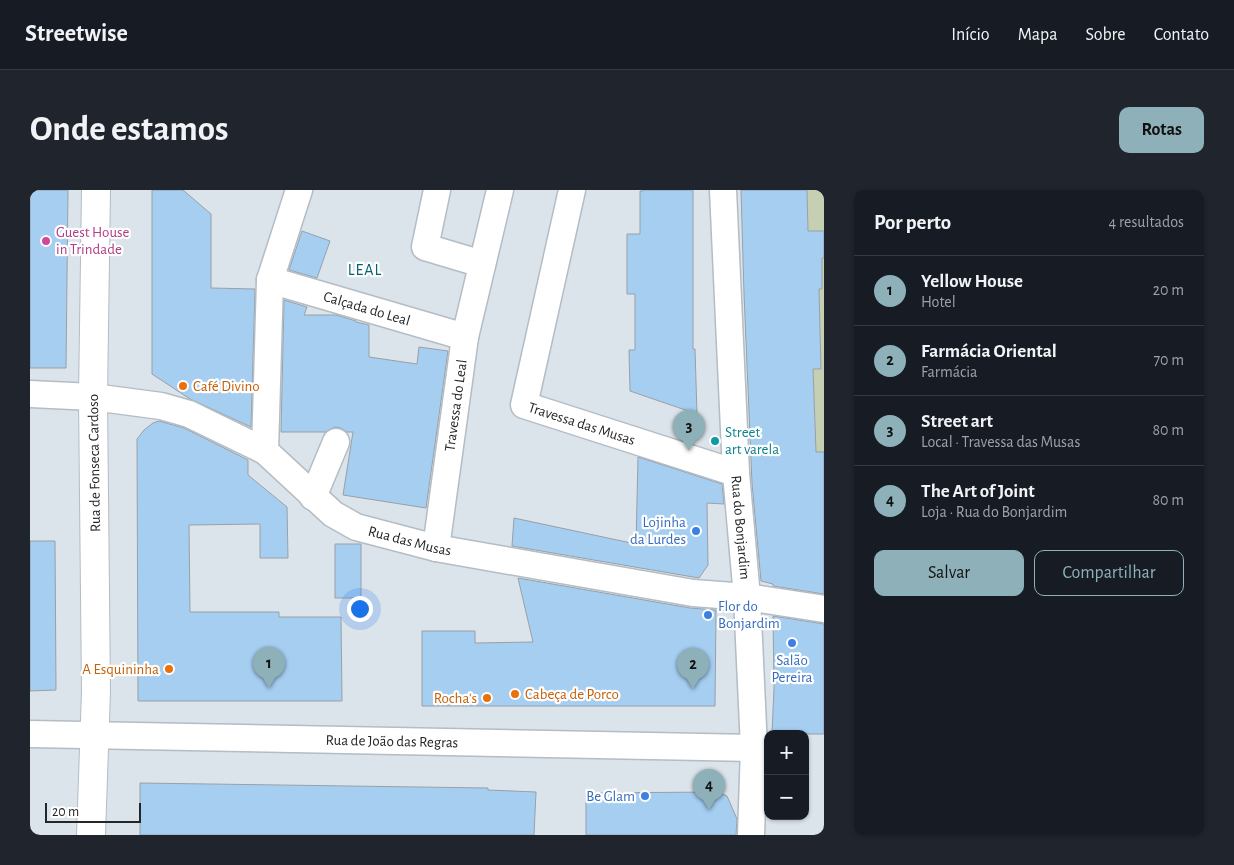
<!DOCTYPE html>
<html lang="pt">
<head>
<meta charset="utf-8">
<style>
	body { margin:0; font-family:"Alegreya Sans",sans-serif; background:#20242c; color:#f1f3f6 }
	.controls { position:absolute; right:15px; bottom:15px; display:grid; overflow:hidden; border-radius:10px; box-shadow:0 1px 4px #0004 }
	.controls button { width:45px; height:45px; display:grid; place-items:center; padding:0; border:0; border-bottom:1px solid #363941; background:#171b24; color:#f1f3f6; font:25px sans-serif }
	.scale { position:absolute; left:15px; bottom:12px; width:96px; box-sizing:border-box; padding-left:5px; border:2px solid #242729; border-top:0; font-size:14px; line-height:18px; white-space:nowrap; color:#242729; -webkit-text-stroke:4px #fff; paint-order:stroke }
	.you { position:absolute; left:329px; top:418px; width:18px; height:18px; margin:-12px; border:4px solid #fff; border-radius:50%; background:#1a73e8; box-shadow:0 0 0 8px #1a73e833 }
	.badge { display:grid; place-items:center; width:32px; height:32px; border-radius:50%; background:#8eb1b9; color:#111; font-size:16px; font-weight:700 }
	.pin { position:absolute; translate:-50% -41px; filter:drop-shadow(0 1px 2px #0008) }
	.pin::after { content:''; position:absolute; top:26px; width:18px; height:15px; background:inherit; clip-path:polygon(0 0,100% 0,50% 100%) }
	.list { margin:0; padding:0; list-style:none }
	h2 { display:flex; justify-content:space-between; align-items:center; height:65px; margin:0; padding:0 20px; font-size:21px }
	h2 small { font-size:16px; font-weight:400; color:#9ea1a6 }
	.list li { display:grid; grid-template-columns:32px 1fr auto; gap:15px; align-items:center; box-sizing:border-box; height:70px; padding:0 20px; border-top:1px solid #363941 }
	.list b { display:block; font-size:19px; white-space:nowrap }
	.list p { margin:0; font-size:16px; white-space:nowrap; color:#9ea1a6 }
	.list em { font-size:16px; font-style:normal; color:#9ea1a6 }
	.actions { display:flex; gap:10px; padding:15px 20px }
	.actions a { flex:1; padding:11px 0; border:1px solid #8eb1b9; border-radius:10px; text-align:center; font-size:18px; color:#8eb1b9 }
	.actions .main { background:#8eb1b9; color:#111 }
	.map { position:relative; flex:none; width:794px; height:645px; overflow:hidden; border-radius:10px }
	header { display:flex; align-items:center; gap:30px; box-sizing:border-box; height:70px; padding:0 25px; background:#171b24; border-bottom:1px solid #363941 }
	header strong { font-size:24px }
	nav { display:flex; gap:28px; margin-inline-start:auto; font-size:18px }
	.intro { display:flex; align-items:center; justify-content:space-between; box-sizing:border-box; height:120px; padding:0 30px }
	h1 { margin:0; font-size:35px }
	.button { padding:12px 22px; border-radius:10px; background:#8eb1b9; color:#111; font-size:18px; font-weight:700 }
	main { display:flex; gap:30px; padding:0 30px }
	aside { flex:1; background:#171b24; border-radius:10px; box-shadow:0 1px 4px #0004 }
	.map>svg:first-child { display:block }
	.green { fill:#c6cfb1 }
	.building { fill:#a5cef1; stroke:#99a0a7 }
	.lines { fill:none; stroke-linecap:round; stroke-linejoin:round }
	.street-casing { stroke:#b4bcc4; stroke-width:29 }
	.secondary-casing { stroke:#b4bcc4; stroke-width:30 }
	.street { stroke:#fff; stroke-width:26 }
	.secondary { stroke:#fff; stroke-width:28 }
	.hotel-dot { fill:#d1479c; stroke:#fff; stroke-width:2 }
	.food-dot { fill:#e8710a; stroke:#fff; stroke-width:2 }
	.culture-dot { fill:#0f9aa8; stroke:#fff; stroke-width:2 }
	.shop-dot { fill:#3f7fe0; stroke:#fff; stroke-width:2 }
	.labels { text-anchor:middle; stroke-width:4.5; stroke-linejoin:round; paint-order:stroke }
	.hotel-label { font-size:15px; fill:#b23c85; stroke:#fff; text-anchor:start }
	.street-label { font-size:15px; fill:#242729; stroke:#fff }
	.food-label { font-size:15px; fill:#c56008; stroke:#fff; text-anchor:start }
	.culture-label { font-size:15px; fill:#0d838f; stroke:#fff; text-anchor:start }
	.shop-label { font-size:15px; fill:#366cbe; stroke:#fff; text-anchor:end }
	.neighbourhood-label { font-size:16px; letter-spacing:1px; fill:#006272; stroke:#fff }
</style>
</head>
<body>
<header>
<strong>Streetwise</strong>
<nav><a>Início</a><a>Mapa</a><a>Sobre</a><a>Contato</a></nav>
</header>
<div class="intro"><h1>Onde estamos</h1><a class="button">Rotas</a></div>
<main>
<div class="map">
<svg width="794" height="645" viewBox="0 0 794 645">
	<rect width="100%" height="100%" fill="#dbe4eb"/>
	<path class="green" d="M 777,0 L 794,0 L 794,41 L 778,41 Z
		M 794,68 L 794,262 L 773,262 L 785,237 L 785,223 L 761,180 L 791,179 L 745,99 L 792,99 L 792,73 L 714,74 Z"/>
	<path class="building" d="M 0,0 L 38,0 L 36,178 L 0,178 Z
		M 122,0 L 153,0 L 181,24 L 181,98 L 225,99 L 221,237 L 160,209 L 122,184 Z
		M 613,0 L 663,0 L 663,159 L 665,159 L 667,224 L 600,201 L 599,160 L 605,160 L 605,104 L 597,104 L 597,44 L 610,44 L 610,1 L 613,1 Z
		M 711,0 L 777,0 L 778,41 L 794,41 L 794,68 L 792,68 L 792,99 L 789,99 L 791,179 L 783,179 L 786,262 L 794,262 L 794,404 L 743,396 L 743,394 L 731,391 L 722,293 L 714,104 Z
		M 272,41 L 300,51 L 287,88 L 259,80 Z
		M 254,110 L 277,117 L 274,125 L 306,125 L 326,131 L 326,132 L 339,135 L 339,167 L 387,174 L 389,157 L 418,161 L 396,318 L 313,305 L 323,242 L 317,242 L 311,238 L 305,237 L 295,242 L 251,242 Z
		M 129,231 L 154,238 L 218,270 L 218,285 L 257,317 L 258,368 L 230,368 L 230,334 L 159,335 L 160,422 L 249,422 L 249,427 L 311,427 L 312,511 L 108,511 L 107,249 L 114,240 L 123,233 Z
		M 608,267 L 692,294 L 694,314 L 677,313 L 678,375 L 669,388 L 482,356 L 484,328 L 606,354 Z
		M 0,351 L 25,351 L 26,500 L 0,501 Z
		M 305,354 L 331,354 L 331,408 L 305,408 Z
		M 488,388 L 660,418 L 686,420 L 685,516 L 392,516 L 392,441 L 445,441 L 445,453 L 503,452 Z
		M 743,426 L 794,434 L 794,544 L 742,544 L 744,498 Z
		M 110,593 L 458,598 L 458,600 L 506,602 L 504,645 L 110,645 Z
		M 684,602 L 690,603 L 697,606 L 707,629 L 706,645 L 556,645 L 556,603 Z"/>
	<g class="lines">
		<defs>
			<g id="street">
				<path d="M 407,0 L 395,57 L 452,74"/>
				<path id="s1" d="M 542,0 L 494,215 L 706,283"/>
				<path id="s2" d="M 693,0 L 706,283 L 717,407 L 724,558 L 721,645"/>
				<path id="s3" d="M 240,90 L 435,147"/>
				<path id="s4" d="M 0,204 L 63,207 L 131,216 L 159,224 L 235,261 L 303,324 L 326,337 L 406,358 L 663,403 L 717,407 L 794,419"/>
				<path d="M 235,261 L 240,90 L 269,0"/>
				<path d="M 283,307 L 306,252"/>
				<path id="s5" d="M 406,358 L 435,147 L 470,0"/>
				<path id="s6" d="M 0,544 L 724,558"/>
			</g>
			<path id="secondary" d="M 61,645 L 66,501 L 63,207 L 66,0"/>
		</defs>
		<use href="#street" class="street-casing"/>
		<use href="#secondary" class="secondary-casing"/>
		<use href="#street" class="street"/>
		<use href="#secondary" class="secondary"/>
	</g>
	<circle class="hotel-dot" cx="16" cy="51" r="5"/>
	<g class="food-dot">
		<circle cx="153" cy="196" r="5"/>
		<circle cx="139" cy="479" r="5"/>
		<circle cx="485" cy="504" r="5"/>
		<circle cx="457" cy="508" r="5"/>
	</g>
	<circle class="culture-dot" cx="685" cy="251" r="5"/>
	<g class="shop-dot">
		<circle cx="666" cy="341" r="5"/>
		<circle cx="678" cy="425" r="5"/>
		<circle cx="762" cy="453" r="5"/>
		<circle cx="615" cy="606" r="5"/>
	</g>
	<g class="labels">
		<g class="hotel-label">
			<text x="26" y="47">Guest House<tspan x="26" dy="17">in Trindade</tspan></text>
		</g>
		<g class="street-label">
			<text dy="5" stroke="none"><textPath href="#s3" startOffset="101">Calçada do Leal</textPath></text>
			<text dy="5" stroke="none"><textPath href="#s5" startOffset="144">Travessa do Leal</textPath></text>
			<text dy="5" stroke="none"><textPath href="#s1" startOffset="281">Travessa das Musas</textPath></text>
			<text transform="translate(64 273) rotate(-91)" y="5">Rua de Fonseca Cardoso</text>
			<text dy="5" stroke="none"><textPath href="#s2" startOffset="338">Rua do Bonjardim</textPath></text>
			<text dy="5" stroke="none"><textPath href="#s4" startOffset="420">Rua das Musas</textPath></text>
			<text dy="5" stroke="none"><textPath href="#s6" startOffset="362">Rua de João das Regras</textPath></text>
		</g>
		<g class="food-label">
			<text x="163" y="201">Café Divino</text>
			<text x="129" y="484" text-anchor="end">A Esquininha</text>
			<text x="495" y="509">Cabeça de Porco</text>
			<text x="447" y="513" text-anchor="end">Rocha's</text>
		</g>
		<g class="culture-label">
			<text x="695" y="247">Street<tspan x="695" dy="17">art varela</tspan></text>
		</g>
		<g class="shop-label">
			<text x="656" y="337">Lojinha<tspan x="656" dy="17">da Lurdes</tspan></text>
			<text x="688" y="421" text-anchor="start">Flor do<tspan x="688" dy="17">Bonjardim</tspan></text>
			<text x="762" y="475" text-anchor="middle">Salão<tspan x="762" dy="17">Pereira</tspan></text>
			<text x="605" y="611">Be Glam</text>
		</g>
		<g class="neighbourhood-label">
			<text x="335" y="85">LEAL</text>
		</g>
	</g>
</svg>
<div class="controls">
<button>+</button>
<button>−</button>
</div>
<div class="scale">20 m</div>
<div class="you"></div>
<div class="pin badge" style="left:239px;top:498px">1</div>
<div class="pin badge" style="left:663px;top:499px">2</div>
<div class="pin badge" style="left:659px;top:261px">3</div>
<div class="pin badge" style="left:679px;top:620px">4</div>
</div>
<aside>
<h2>Por perto<small>4 resultados</small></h2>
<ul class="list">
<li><span class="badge">1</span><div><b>Yellow House</b><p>Hotel</p></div><em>20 m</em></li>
<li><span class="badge">2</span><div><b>Farmácia Oriental</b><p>Farmácia</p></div><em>70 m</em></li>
<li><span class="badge">3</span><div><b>Street art</b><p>Local · Travessa das Musas</p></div><em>80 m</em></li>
<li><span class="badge">4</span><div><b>The Art of Joint</b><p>Loja · Rua do Bonjardim</p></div><em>80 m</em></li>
</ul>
<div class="actions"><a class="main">Salvar</a><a>Compartilhar</a></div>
</aside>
</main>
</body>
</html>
